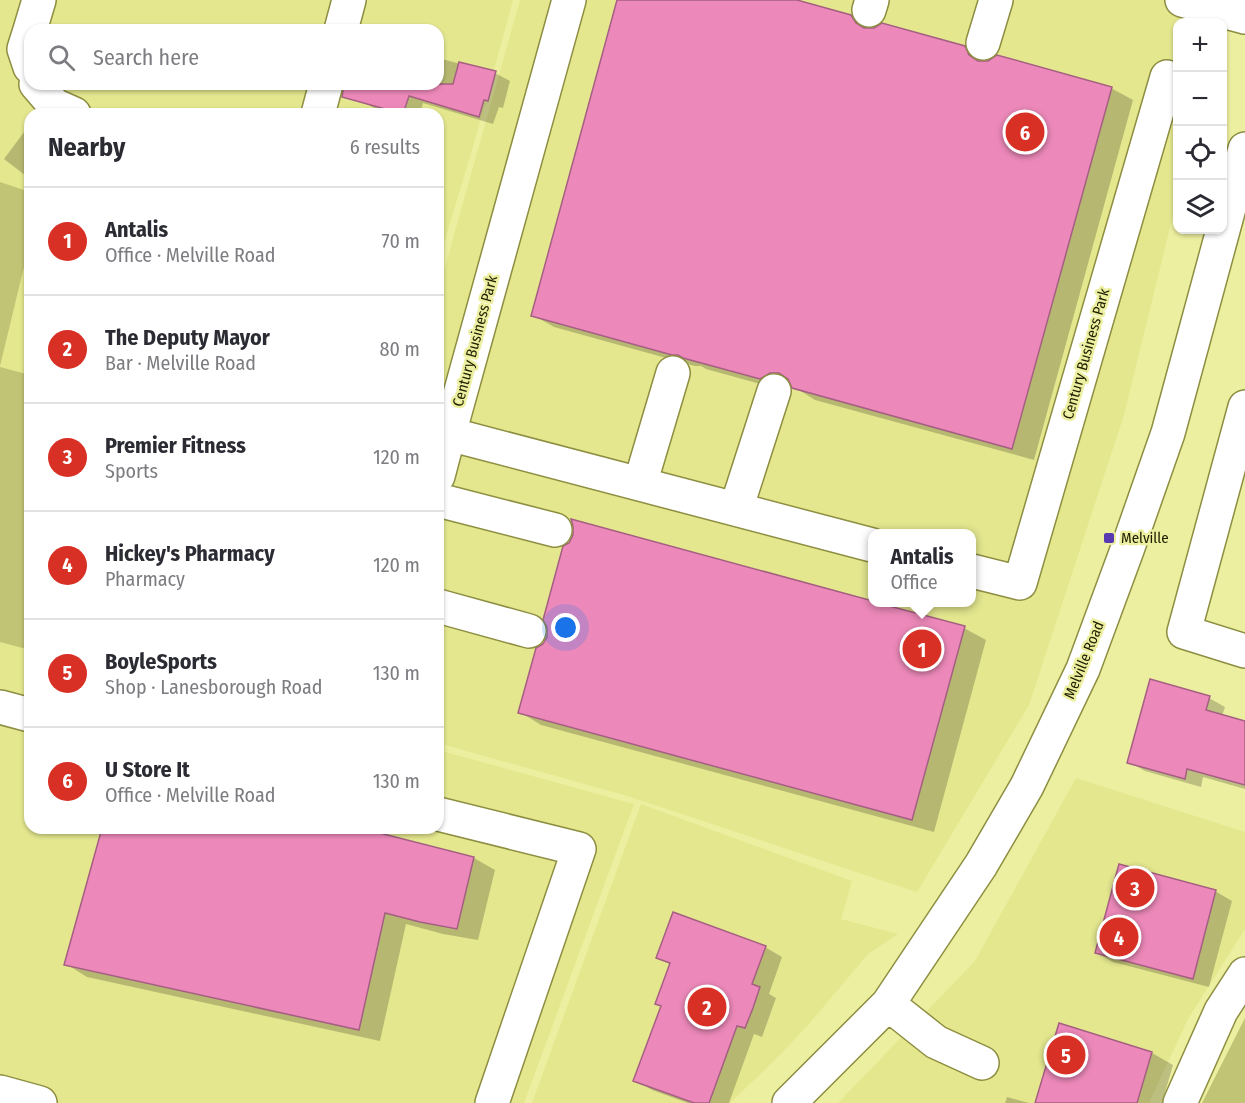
<!DOCTYPE html>
<html lang="en">
<head>
<meta charset="utf-8">
<style>
	body { margin:0; font-family:"Fira Sans Condensed",sans-serif; background:#f7f7f7; color:#2b2b33 }
	.controls { position:absolute; right:18px; top:18px; display:grid; overflow:hidden; border-radius:12px; box-shadow:0 2px 4px #0004 }
	.controls button { width:54px; height:54px; display:grid; place-items:center; padding:0; border:0; border-bottom:2px solid #e1e1e2; background:#fff; color:#2b2b33; font:30px sans-serif }
	.you { position:absolute; left:566px; top:628px; width:21px; height:21px; margin:-15px; border:4px solid #fff; border-radius:50%; background:#1a73e8; box-shadow:0 0 0 9px #1a73e833 }
	.badge { display:grid; place-items:center; width:39px; height:39px; border-radius:50%; background:#d93025; color:#fff; font-size:20px; font-weight:700 }
	.pin { position:absolute; translate:-50% -50%; border:3px solid #fff; box-shadow:0 2px 6px #0006 }
	.popup { position:absolute; left:868px; top:529px; width:108px; height:78px; box-sizing:border-box; display:grid; place-content:center; border-radius:12px; background:#fff; filter:drop-shadow(0 2px 4px #0005); font-size:20px; white-space:nowrap; color:#7c7c81 }
	.popup b { font-size:22px; color:#2b2b33 }
	.popup::after { content:''; position:absolute; left:50%; top:100%; margin-left:-12px; border:12px solid transparent; border-top-color:#fff }
	.list { margin:0; padding:0; list-style:none }
	h2 { display:flex; justify-content:space-between; align-items:center; height:78px; margin:0; padding:0 24px; font-size:26px }
	h2 small { font-size:20px; font-weight:400; color:#7c7c81 }
	.list li { display:grid; grid-template-columns:39px 1fr auto; gap:18px; align-items:center; box-sizing:border-box; height:108px; padding:0 24px; border-top:2px solid #e1e1e2 }
	.list b { display:block; font-size:22px; white-space:nowrap }
	.list p { margin:0; font-size:20px; white-space:nowrap; color:#7c7c81 }
	.list em { font-size:20px; font-style:normal; color:#7c7c81 }
	.icon { flex:none; width:33px; height:33px; fill:none; stroke:currentColor; stroke-width:2; stroke-linecap:round; stroke-linejoin:round }
	.map { position:relative; flex:none; width:1245px; height:1103px; overflow:hidden }
	.search { position:absolute; background:#fff; box-shadow:0 2px 4px #0004; left:24px; top:24px; width:420px; height:66px; display:flex; align-items:center; gap:15px; box-sizing:border-box; padding:0 21px; border-radius:18px; color:#7c7c81; font-size:22px }
	.panel { position:absolute; background:#fff; box-shadow:0 2px 4px #0004; left:24px; top:108px; width:420px; height:726px; border-radius:18px }
	.map>svg:first-child { display:block }
	.built { fill:#e4e78e; fill-rule:evenodd }
	.green { fill:#c2c475 }
	.shadow { fill:#0003 }
	.building { fill:#ed89ba; stroke:#a55f82; stroke-width:1.5 }
	.lines { fill:none; stroke-linecap:round; stroke-linejoin:round }
	.minor-casing { stroke:#8d8e41; stroke-width:36 }
	.minor { stroke:#fff; stroke-width:33 }
	.poi-dot { fill:#5939b1; stroke:#ecef9f; stroke-width:2 }
	.labels { text-anchor:middle; stroke-width:5; stroke-linejoin:round; paint-order:stroke }
	.street-label { font-size:15px; fill:#202001; stroke:#ecef9f }
	.poi-label { font-size:15px; fill:#202001; stroke:#ecef9f; text-anchor:start }
</style>
</head>
<body>
<div class="map">
<svg width="1245" height="1103" viewBox="0 0 1245 1103">
	<rect width="100%" height="100%" fill="#ecef9f"/>
	<path class="built" d="M 0,0 L 513,0 L 475,140 L 438,263 L 438,114 L 30,114 L 30,828 L 438,828 L 438,750 L 634,804 L 524,1103 L 0,1103 ZM 30,30 L 438,30 L 438,84 L 30,84 Z
		M 520,0 L 1232,0 L 1223,33 L 1222,22 L 1178,22 L 1177,199 L 1124,415 L 1029,705 L 917,892 L 624,795 L 438,743 L 438,292 ZM 872,534 L 972,534 L 972,602 L 872,602 Z
		M 1076,778 L 1245,832 L 1245,929 L 1188,1019 L 1149,1103 L 838,1103 L 975,961 Z
		M 641,804 L 852,881 L 841,919 L 898,934 L 868,954 L 809,1024 L 774,1061 L 730,1103 L 532,1103 Z"/>
	<path class="green" d="M 0,182 L 30,192 L 30,242 L 0,366 Z
		M 0,367 L 30,375 L 30,486 L 27,491 L 28,548 L 30,549 L 30,650 L 0,642 Z
		M 1245,1018 L 1245,1103 L 1202,1103 Z"/>
	<path class="shadow" d="M 619,0 L 791,0 L 850,16 L 872,29 L 964,48 L 986,60 L 987,63 L 1111,88 L 1133,100 L 1034,460 L 815,400 L 794,387 L 792,384 L 782,390 L 706,369 L 701,366 L 695,366 L 554,327 L 533,315 Z
		M 438,58 L 495,73 L 510,81 L 503,108 L 499,107 L 493,124 L 423,103 L 420,114 L 391,114 L 378,110 L 363,102 L 369,84 L 438,84 Z
		M 30,124 L 30,179 L 4,159 Z
		M 573,521 L 964,628 L 986,640 L 934,832 L 541,725 L 520,712 L 544,645 L 548,637 L 570,544 L 574,536 Z
		M 1209,698 L 1225,707 L 1222,716 L 1245,722 L 1245,789 L 1203,777 L 1201,787 L 1145,771 L 1129,762 Z
		M 103,828 L 353,828 L 474,858 L 495,870 L 478,940 L 443,934 L 406,924 L 380,1041 L 87,977 L 66,964 Z
		M 1215,891 L 1232,901 L 1209,987 L 1113,962 L 1097,953 Z
		M 765,947 L 782,957 L 769,994 L 776,998 L 762,1037 L 754,1034 L 729,1103 L 688,1103 L 652,1090 L 635,1080 L 662,1006 L 671,965 L 658,957 Z
		M 1060,1025 L 1152,1053 L 1173,1065 L 1162,1103 L 1036,1103 Z
		M 1007,1097 L 1029,1103 L 1005,1103 Z"/>
	<path class="building" d="M 617,0 L 797,0 L 851,15 L 856,23 L 864,28 L 874,28 L 882,23 L 965,46 L 969,55 L 978,61 L 988,61 L 997,55 L 1112,87 L 1012,449 L 792,388 L 788,379 L 779,373 L 770,373 L 760,379 L 683,358 L 678,355 L 672,355 L 531,316 Z
		M 459,62 L 496,71 L 488,101 L 484,100 L 479,117 L 409,96 L 403,114 L 342,97 L 344,84 L 453,84 Z
		M 571,519 L 873,601 L 873,603 L 878,603 L 965,626 L 912,820 L 518,713 L 536,648 L 543,644 L 547,637 L 547,627 L 543,620 L 563,546 L 569,543 L 573,535 L 573,526 Z
		M 1150,679 L 1210,696 L 1206,710 L 1245,721 L 1245,785 L 1187,769 L 1185,779 L 1127,763 Z
		M 102,828 L 360,828 L 474,857 L 457,929 L 420,922 L 385,913 L 359,1030 L 64,965 Z
		M 1119,864 L 1216,890 L 1193,979 L 1095,953 Z
		M 673,912 L 766,946 L 752,984 L 760,987 L 753,1008 L 745,1028 L 737,1026 L 709,1103 L 694,1103 L 633,1081 L 661,1006 L 655,1004 L 670,963 L 656,958 Z
		M 1059,1023 L 1152,1052 L 1137,1103 L 1035,1103 Z"/>
	<g class="lines">
		<defs>
			<path id="minor" d="M 569,0 L 449,434 L 872,545
				M 1182,0 L 1245,17
				M 869,10 L 872,0
				M 30,30 L 24,49 L 30,67
				M 30,30 L 39,0
				M 341,30 L 349,0
				M 983,43 L 996,0
				M 36,84 L 54,105 L 74,114
				M 318,114 L 326,84
				M 1245,407 L 1184,632 L 1245,651
				M 438,476 L 449,434
				M 640,484 L 673,373
				M 438,500 L 555,530
				M 736,509 L 774,391
				M 972,571 L 1020,583 L 1167,77
				M 438,606 L 529,631
				M 0,707 L 30,715
				M 438,814 L 579,849 L 492,1103
				M 888,1004 L 936,1042 L 982,1063
				M 0,1092 L 40,1103
				M 789,1103 L 888,1004 L 981,865 L 1027,786 L 1083,669 L 1127,550 L 1168,433 L 1245,149
				M 1180,1103 L 1221,1011 L 1245,974"/>
		</defs>
		<use href="#minor" class="minor-casing"/>
		<use href="#minor" class="minor"/>
	</g>
	<rect class="poi-dot" x="1103" y="532" width="12" height="12" rx="3"/>
	<g class="labels">
		<g class="street-label">
			<text transform="translate(475 341) rotate(-75)" y="5">Century Business Park</text>
			<text transform="translate(1086 354) rotate(-74)" y="5">Century Business Park</text>
			<text transform="translate(1084 660) rotate(-68)" y="5">Melville Road</text>
		</g>
		<g class="poi-label">
			<text x="1121" y="543">Melville</text>
		</g>
	</g>
</svg>
<div class="controls">
<button>+</button>
<button>−</button>
<button><svg class="icon" aria-label="locate" viewBox="0 0 24 24"><circle cx="12" cy="12" r="6"/><path d="M12 2v4M12 18v4M2 12h4M18 12h4"/></svg></button>
<button><svg class="icon" aria-label="layers" viewBox="0 0 24 24"><path d="M12 4l9 5-9 5-9-5zM3 14l9 5 9-5"/></svg></button>
</div>
<div class="you"></div>
<div class="pin badge" style="left:922px;top:649px">1</div>
<div class="popup"><b>Antalis</b>Office</div>
<div class="pin badge" style="left:707px;top:1007px">2</div>
<div class="pin badge" style="left:1135px;top:888px">3</div>
<div class="pin badge" style="left:1119px;top:937px">4</div>
<div class="pin badge" style="left:1066px;top:1055px">5</div>
<div class="pin badge" style="left:1025px;top:132px">6</div>
<div class="search"><svg class="icon" aria-label="search" viewBox="0 0 24 24"><circle cx="10" cy="10" r="6"/><path d="M15 15l6 6"/></svg>Search here</div>
<section class="panel">
<h2>Nearby<small>6 results</small></h2>
<ul class="list">
<li><span class="badge">1</span><div><b>Antalis</b><p>Office · Melville Road</p></div><em>70 m</em></li>
<li><span class="badge">2</span><div><b>The Deputy Mayor</b><p>Bar · Melville Road</p></div><em>80 m</em></li>
<li><span class="badge">3</span><div><b>Premier Fitness</b><p>Sports</p></div><em>120 m</em></li>
<li><span class="badge">4</span><div><b>Hickey's Pharmacy</b><p>Pharmacy</p></div><em>120 m</em></li>
<li><span class="badge">5</span><div><b>BoyleSports</b><p>Shop · Lanesborough Road</p></div><em>130 m</em></li>
<li><span class="badge">6</span><div><b>U Store It</b><p>Office · Melville Road</p></div><em>130 m</em></li>
</ul>
</section>
</div>
</body>
</html>
